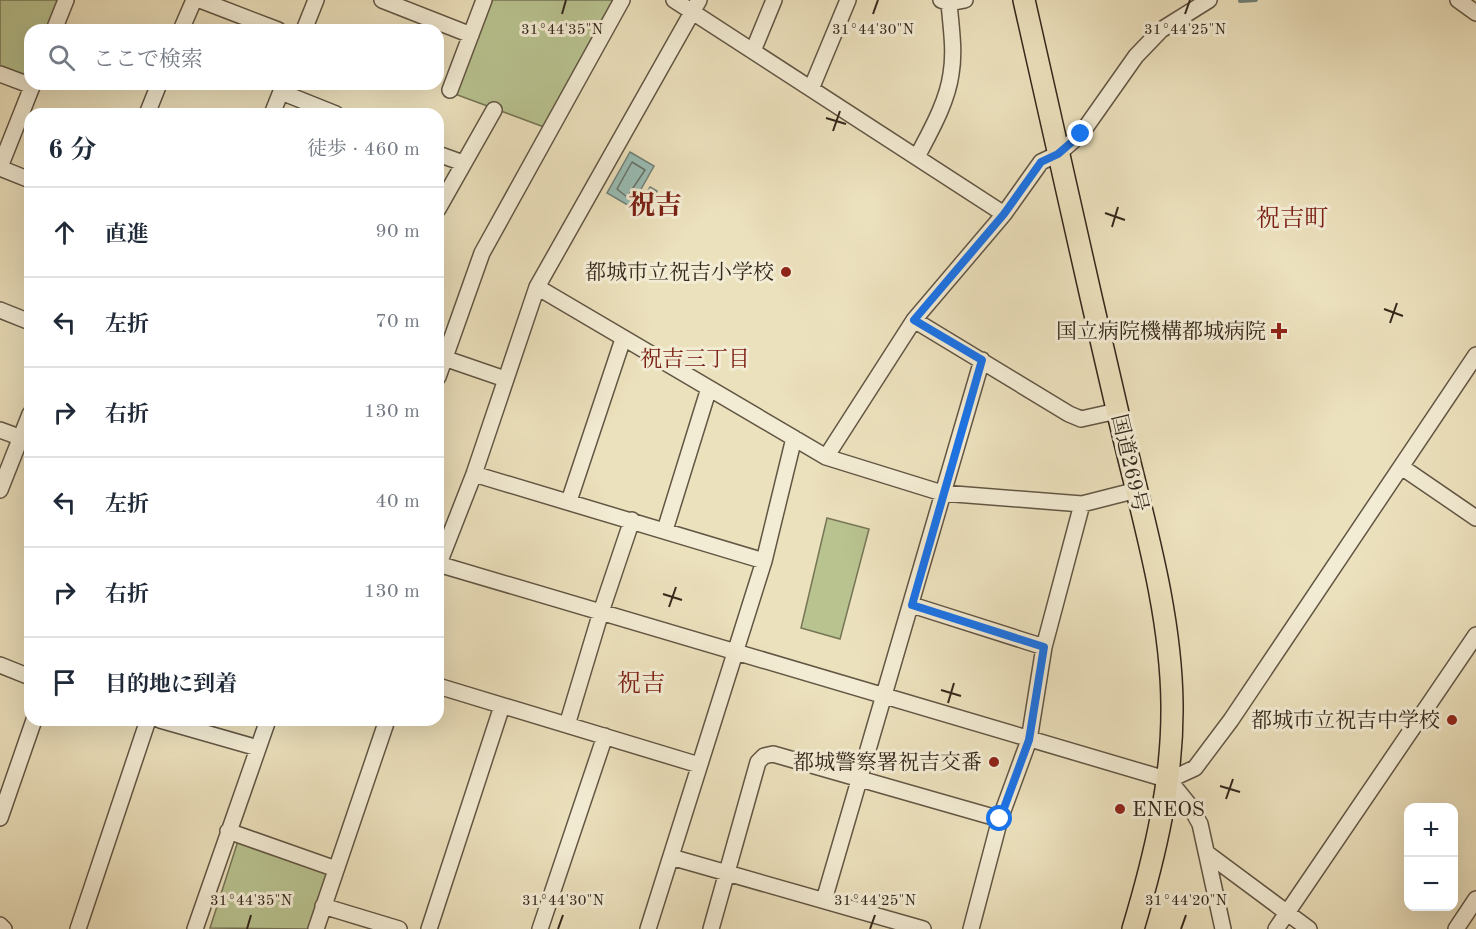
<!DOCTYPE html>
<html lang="ja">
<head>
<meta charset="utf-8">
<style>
	body { margin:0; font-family:"Old Standard TT","Noto Serif JP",serif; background:#f2f2f3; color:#1f2937 }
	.controls { position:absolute; right:18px; bottom:18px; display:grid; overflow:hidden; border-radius:12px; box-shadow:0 6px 24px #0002 }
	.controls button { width:54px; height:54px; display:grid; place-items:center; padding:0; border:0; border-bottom:2px solid #e0e1e3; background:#fff; color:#1f2937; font:30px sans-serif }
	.stop { position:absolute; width:18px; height:18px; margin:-14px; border:4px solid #1a73e8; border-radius:50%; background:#fff }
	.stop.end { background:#1a73e8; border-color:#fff; box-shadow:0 2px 6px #0008 }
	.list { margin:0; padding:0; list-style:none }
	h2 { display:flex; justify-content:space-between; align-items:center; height:78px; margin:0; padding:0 24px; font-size:26px }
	h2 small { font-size:20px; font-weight:400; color:#747a83 }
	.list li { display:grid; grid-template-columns:39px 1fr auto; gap:18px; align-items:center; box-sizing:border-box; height:90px; padding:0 24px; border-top:2px solid #e0e1e3 }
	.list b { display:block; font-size:22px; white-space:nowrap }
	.list em { font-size:20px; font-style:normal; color:#747a83 }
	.icon { flex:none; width:33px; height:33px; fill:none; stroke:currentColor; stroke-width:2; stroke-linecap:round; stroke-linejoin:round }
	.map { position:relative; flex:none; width:1476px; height:929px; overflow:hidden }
	.search { position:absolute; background:#fff; box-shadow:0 6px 24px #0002; left:24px; top:24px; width:420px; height:66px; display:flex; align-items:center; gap:15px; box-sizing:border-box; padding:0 21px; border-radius:18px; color:#747a83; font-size:22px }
	.panel { position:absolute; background:#fff; box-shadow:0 6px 24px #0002; left:24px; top:108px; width:420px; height:618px; border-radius:18px }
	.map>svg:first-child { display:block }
	.green { fill:#b8c390; stroke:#767556; stroke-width:1.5 }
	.water { fill:#99bdb5; stroke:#718178; stroke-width:1.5 }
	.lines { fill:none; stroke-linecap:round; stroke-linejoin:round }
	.shore { stroke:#667268; stroke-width:1.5 }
	.stream { stroke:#718178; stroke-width:4 }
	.minor-casing { stroke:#625644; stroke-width:18 }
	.highway-casing { stroke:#34271c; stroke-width:24 }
	.minor { stroke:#f3ecd4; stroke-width:15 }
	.highway { stroke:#ece1bd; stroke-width:21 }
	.route { stroke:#1a73e8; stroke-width:8 }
	.ticks { fill:none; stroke:#34271c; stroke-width:2 }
	.poi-dot { fill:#8f2418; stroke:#f3ecd4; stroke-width:2 }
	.labels { text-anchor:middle; stroke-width:6; stroke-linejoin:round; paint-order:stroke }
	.poi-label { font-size:21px; fill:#34271c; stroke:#f3ecd4; text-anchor:end }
	.street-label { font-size:21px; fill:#34271c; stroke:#f3ecd4 }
	.neighbourhood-label { font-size:22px; fill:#7a1f14; stroke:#f3ecd4 }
	.quarter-label { font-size:24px; fill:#7a1f14; stroke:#f3ecd4 }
	.district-label { font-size:27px; font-weight:bold; fill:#7a1f14; stroke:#f3ecd4 }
	.ticks-label { font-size:15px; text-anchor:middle; fill:#34271c; stroke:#f3ecd4; stroke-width:6; stroke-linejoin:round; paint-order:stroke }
</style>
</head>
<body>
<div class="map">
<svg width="1476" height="929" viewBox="0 0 1476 929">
	<rect width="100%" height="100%" fill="#ece1bd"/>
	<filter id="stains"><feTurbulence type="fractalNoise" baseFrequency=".00333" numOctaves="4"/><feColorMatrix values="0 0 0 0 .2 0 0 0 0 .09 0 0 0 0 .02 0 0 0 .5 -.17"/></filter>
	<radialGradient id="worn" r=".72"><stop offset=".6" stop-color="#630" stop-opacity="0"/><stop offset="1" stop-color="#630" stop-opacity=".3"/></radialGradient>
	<path class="green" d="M 0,0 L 58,0 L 47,30 L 30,30 L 30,72 L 24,77 L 0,67 Z
		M 492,0 L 614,0 L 544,127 L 455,94 Z
		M 827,518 L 869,529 L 840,639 L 801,628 Z
		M 238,841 L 331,873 L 311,929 L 210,928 Z"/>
	<path class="water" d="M 630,152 L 654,166 L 631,207 L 607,193 Z
		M 650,187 L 657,191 L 645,213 L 638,210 Z"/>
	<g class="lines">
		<path class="shore" d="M 632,162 L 645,170 L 627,197 L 617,189 Z"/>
		<path class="stream" d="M 1240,1 L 1256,0"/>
		<defs>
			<path id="minor" d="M 200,0 L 278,30
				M 382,0 L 471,35
				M 674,0 L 1004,214
				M 1458,0 L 1476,13
				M 949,3 L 965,0
				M 54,30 L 66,0
				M 181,30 L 194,0
				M 304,30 L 316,0
				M 753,51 L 774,0
				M 0,74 L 32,86
				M 811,89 L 848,0
				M 450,90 L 484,0
				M 281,92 L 336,114
				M 147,114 L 159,84
				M 272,114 L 284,84
				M 438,154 L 463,163
				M 917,157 C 930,132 947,103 951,74 C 955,51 951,27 949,3 L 941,0
				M 0,167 L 33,84
				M 0,168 L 30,180
				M 438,209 L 494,110
				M 537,287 L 826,457 L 942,493 L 1082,504 L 1137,490
				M 0,310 L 30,322
				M 914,320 L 1069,414 L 1081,419 L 1117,411
				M 438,356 L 505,379
				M 438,377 L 482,253 L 622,0
				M 0,430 L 30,441
				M 826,457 L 914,320 L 1004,214 L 1041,162 L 1058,154 L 1081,134 L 1136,56 L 1161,30 L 1209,0
				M 1403,468 L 1476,518
				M 474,474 L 764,561
				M 0,490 L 30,414
				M 569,501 L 623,339
				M 665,530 L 709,388
				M 438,564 L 1169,780 L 1195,768 L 1231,720 L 1476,355
				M 438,566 L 474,474 L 537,287 L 699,0
				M 912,605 L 1044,647
				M 0,665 L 30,677
				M 438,686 L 699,765
				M 160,720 L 258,748
				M 567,725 L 601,612 L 632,520
				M 1169,780 L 1190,806 L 1200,824 L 1223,929
				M 0,818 L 34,720
				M 228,831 L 336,869
				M 1208,854 L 1309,929
				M 671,857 L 923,929
				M 824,900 L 982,360
				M 323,906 L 399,929
				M 0,925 L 4,929
				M 78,929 L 148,720
				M 195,929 L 268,720
				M 316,929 L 387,720
				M 429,929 L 502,706
				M 540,929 L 605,736
				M 648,929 L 764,561 L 794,438
				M 711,929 L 758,762 L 764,756 L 773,754 L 1000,819
				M 971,929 L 1000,819 L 1029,740 L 1044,647 L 1082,504
				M 1276,929 L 1476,635
				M 1456,929 L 1476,899"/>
			<path id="highway" d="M 1024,0 C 1055,137 1085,273 1117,409 C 1139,506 1171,605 1172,704 C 1173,781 1155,856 1133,929"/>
		</defs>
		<use href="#minor" class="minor-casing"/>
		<use href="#highway" class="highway-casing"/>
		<use href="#minor" class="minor"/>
		<use href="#highway" class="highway"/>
	</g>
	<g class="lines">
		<path class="route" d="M 1000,819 L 1029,740 L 1044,647 L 912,605 L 982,360 L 914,320 L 1004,214 L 1041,162 L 1058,154 L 1081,134"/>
	</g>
	<path class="ticks" d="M 562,14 L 566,0M 873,14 L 878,0M 1185,14 L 1190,0M 826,118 L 846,124M 833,131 L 840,111M 1105,213 L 1125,220M 1112,227 L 1118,207M 1384,309 L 1403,316M 1390,323 L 1397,303M 663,594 L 682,600M 669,607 L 676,587M 941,690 L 961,696M 948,703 L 954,683M 1220,786 L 1240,792M 1226,799 L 1233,779M 247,929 L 251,915M 558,929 L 563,915M 870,929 L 875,915M 1181,929 L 1186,915"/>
	<g class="poi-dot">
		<circle cx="786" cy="272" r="6"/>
		<path d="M1276 322h6v6h6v6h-6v6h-6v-6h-6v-6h6z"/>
		<circle cx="1452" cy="720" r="6"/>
		<circle cx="994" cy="762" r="6"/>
		<circle cx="1120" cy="809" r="6"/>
	</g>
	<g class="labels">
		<g class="poi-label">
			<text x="774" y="279">都城市立祝吉小学校</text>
			<text x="1266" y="338">国立病院機構都城病院</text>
			<text x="1440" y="727">都城市立祝吉中学校</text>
			<text x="982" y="769">都城警察署祝吉交番</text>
			<text x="1132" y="816" text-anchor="start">ENEOS</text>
		</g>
		<g class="street-label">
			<text transform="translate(1130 463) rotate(77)" y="7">国道269号</text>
		</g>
		<g class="neighbourhood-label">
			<text x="695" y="366">祝吉三丁目</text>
		</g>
		<g class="quarter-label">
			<text x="1292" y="226">祝吉町</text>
			<text x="641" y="691">祝吉</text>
		</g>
		<g class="district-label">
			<text x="655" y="214">祝吉</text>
		</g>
	</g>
	<g class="ticks-label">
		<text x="562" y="34">31°44'35"N</text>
		<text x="873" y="34">31°44'30"N</text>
		<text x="1185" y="34">31°44'25"N</text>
		<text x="251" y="905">31°44'35"N</text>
		<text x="563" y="905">31°44'30"N</text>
		<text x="875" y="905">31°44'25"N</text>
		<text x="1186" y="905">31°44'20"N</text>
	</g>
	<rect width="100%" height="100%" filter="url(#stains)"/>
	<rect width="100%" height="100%" fill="url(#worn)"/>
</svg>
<div class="controls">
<button>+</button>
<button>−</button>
</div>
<div class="stop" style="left:1000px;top:819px"></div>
<div class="stop end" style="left:1081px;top:134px"></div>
<div class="search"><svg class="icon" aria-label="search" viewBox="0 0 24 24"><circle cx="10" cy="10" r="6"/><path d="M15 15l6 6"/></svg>ここで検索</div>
<section class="panel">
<h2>6 分<small>徒歩 · 460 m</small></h2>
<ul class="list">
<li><svg class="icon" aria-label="ahead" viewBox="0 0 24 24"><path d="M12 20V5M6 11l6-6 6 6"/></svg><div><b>直進</b></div><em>90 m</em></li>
<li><svg class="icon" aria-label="left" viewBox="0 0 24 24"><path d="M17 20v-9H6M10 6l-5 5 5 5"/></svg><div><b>左折</b></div><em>70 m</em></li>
<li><svg class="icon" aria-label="right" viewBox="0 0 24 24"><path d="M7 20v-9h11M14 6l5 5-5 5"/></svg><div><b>右折</b></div><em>130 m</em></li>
<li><svg class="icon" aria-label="left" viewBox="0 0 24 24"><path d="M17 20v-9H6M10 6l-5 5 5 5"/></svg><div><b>左折</b></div><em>40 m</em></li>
<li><svg class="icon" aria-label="right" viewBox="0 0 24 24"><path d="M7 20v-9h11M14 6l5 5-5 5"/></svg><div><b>右折</b></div><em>130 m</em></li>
<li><svg class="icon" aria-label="arrive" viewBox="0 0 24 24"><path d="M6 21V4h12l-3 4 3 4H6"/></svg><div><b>目的地に到着</b></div></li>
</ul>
</section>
</div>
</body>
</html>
